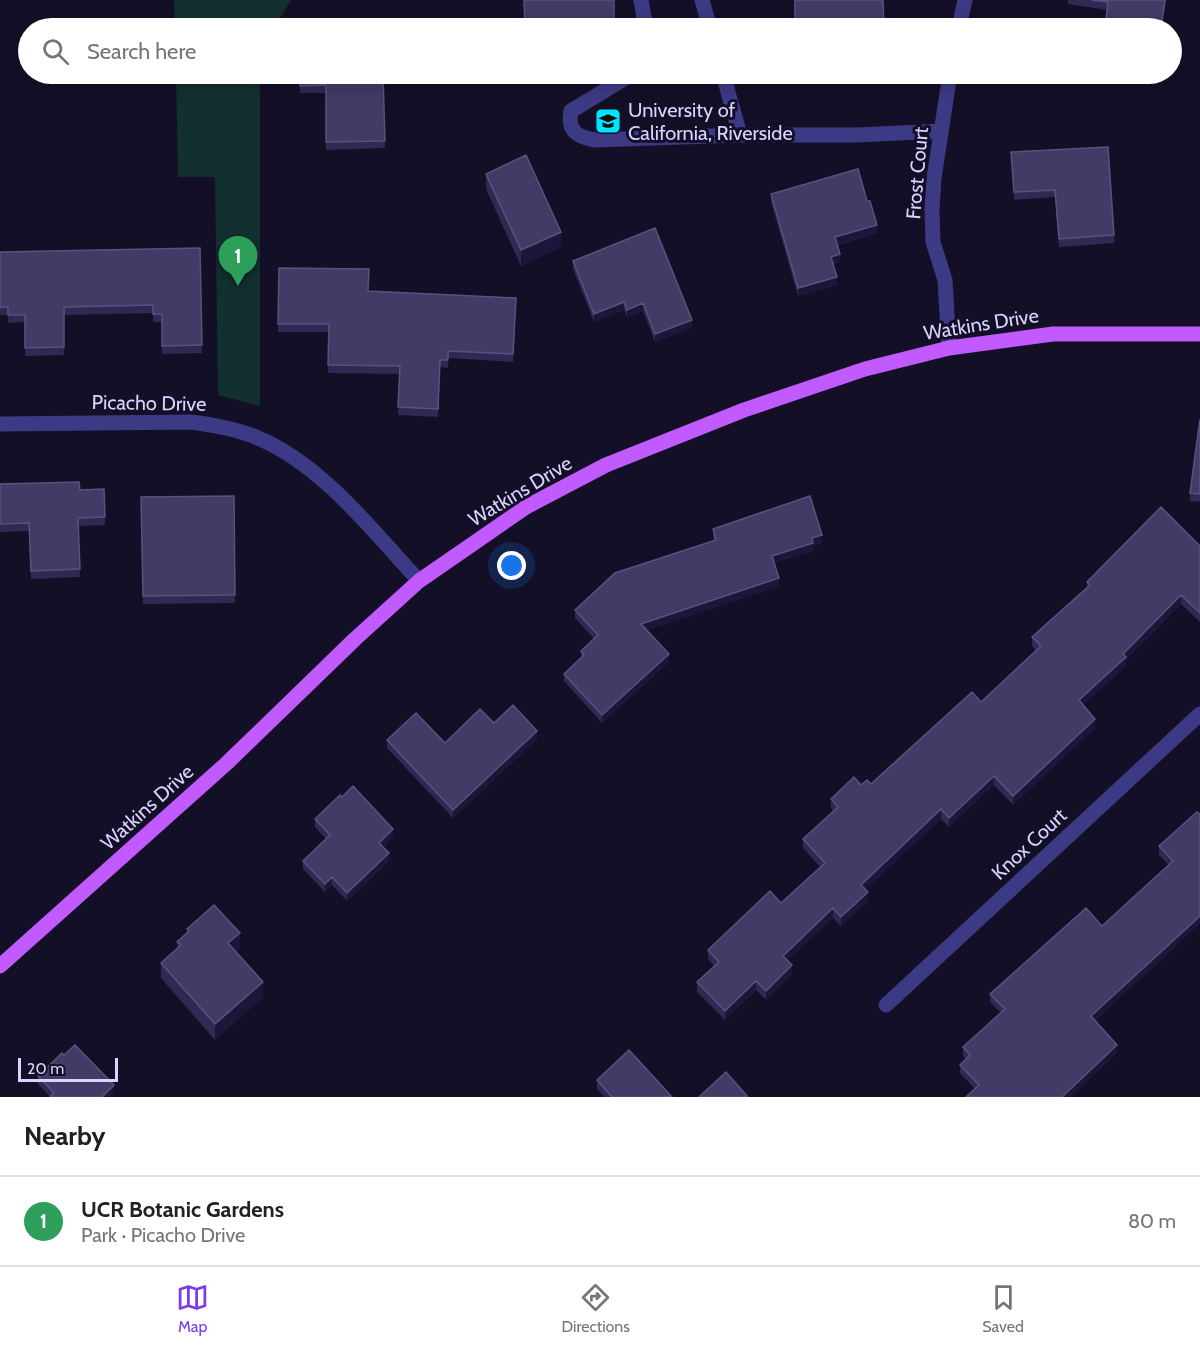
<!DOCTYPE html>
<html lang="en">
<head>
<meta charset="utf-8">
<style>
	body { margin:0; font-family:Cabin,sans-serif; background:#f2f2f2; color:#202124 }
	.scale { position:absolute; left:18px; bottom:15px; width:100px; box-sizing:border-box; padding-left:6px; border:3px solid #d9d4ff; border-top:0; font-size:16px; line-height:21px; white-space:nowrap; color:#d9d4ff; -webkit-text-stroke:4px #130f26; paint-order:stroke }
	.you { position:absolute; left:512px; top:566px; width:21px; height:21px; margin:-15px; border:4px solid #fff; border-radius:50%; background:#1a73e8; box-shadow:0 0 0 9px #1a73e833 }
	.badge { display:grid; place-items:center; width:39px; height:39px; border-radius:50%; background:#7c3aed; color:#fff; font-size:20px; font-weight:700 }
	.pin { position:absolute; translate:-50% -50px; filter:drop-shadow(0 2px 3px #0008) }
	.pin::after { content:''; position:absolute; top:32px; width:21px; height:18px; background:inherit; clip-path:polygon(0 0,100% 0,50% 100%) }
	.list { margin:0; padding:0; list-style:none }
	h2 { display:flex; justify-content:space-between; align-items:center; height:78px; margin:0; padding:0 24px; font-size:26px }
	h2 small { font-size:20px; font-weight:400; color:#757577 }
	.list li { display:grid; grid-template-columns:39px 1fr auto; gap:18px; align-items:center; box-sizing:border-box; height:90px; padding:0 24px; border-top:2px solid #e0e0e0 }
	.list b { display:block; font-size:22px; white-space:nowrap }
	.list p { margin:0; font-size:20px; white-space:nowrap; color:#757577 }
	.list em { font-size:20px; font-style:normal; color:#757577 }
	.icon { flex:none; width:33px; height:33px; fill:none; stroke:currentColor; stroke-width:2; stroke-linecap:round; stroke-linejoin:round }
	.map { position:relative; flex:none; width:1200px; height:1097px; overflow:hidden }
	.search { position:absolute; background:#fff; box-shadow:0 3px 15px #0003; left:18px; right:18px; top:18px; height:66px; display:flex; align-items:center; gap:15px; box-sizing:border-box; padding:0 21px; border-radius:33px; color:#757577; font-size:22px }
	.sheet { height:168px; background:#fff }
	nav { display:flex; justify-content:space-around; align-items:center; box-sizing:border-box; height:84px; border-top:2px solid #e0e0e0; background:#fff; font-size:16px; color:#757577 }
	nav a { display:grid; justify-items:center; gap:3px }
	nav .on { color:#7c3aed }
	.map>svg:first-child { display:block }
	.green { fill:#12302f }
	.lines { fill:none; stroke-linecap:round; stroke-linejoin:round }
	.minor { stroke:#3d3a85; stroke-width:15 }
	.major { stroke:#c25bff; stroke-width:15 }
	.wall { fill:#312854 }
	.shaded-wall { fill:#1d163a }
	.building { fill:#433a66; stroke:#5a527e; stroke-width:1.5 }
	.labels { text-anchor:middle; stroke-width:6; stroke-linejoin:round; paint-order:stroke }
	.poi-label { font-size:20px; fill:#d9d4ff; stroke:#130f26; text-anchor:start }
	.street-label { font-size:20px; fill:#d9d4ff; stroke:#130f26 }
</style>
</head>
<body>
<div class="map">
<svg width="1200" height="1097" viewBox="0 0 1200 1097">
	<rect width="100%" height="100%" fill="#130f26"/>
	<path class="green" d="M 174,0 L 291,0 L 274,28 L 175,28 Z
		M 176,74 L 260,74 L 260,406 L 218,395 L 215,177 L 178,177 Z"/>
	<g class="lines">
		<path class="minor" d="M 641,0 L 646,28
			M 702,0 L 710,28
			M 959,28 L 965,0
			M 632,74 L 571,111 C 567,131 577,137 595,140 L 740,135 L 857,135 L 941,131
			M 723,74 L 740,135
			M 949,348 L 945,280 L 933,242 L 932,209 L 934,178 L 950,74
			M 0,424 L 191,422 C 214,425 237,429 258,438 C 321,464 374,532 419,581
			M 886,1005 L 1200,714"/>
		<path class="major" d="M 0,966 L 227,763 L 355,639 L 419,581 L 526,507 L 606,465 L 744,410 L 865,369 L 949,348 L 1053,334 L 1200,334"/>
	</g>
	<path class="wall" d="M 1068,0 L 1166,0 L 1162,28 L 1105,28 L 1107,10 L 1068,4 Z
		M 299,74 L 383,74 L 385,148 L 326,150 L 326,93 L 300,93 Z
		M 845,74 L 885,74 L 885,77 L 845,77 Z
		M 1011,152 L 1114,235 L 1114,243 L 1059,247 L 1055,197 L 1014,200 Z
		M 486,174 L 561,247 L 521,266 L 486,189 Z
		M 771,194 L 877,233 L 837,245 L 840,261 L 833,264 L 837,285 L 798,296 L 771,202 Z
		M 200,248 L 202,353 L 162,354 L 162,322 L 153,322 L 153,313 L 64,315 L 64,355 L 25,356 L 25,322 L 8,323 L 8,315 L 0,315 L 0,252 Z
		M 573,261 L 692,328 L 655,342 L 643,311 L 627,318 L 624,310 L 594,322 L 573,269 Z
		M 279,268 L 368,291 L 516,306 L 513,362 L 448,358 L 448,368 L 440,367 L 438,417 L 398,415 L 400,374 L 328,373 L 328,332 L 278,332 Z
		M 1200,419 L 1200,502 L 1190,501 L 1190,493 Z
		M 0,484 L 80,490 L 104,489 L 105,525 L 78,526 L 80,577 L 31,579 L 29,531 L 0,532 Z
		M 234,496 L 235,603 L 143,604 L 141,497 Z
		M 713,529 L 822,543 L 813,546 L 813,551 L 774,563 L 779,586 L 647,630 L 669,662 L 602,723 L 564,681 L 564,674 L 581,659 L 581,651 L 594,639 L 575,618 L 575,610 L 714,540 L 713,537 Z
		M 1200,546 L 1200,622 L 1181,604 L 1126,660 L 1126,666 L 1083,705 L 1095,728 L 1013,805 L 994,785 L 949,827 L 941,819 L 865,889 L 868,901 L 841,926 L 833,918 L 787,961 L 792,974 L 766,1000 L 756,990 L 725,1020 L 697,992 L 697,982 L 714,966 L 708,959 L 708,950 L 781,903 L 820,867 L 803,848 L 803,839 L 833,811 L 831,808 L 831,799 L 861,785 L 871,784 L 981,702 L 1036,651 L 1032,646 L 1032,637 L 1087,587 L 1087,582 Z
		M 494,723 L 537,739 L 453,818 L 387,748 L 387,740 L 445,743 Z
		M 342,797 L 393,837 L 383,847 L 389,861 L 347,901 L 332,885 L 325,892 L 303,869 L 303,861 L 326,839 L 315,827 L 315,819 Z
		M 1197,812 L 1095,1021 L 1117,1053 L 975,1089 L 960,1073 L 960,1065 L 966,1059 L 963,1056 L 963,1047 L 1001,1013 L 990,1002 L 990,994 L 1102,926 L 1169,865 L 1159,855 L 1159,846 Z
		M 187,929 L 240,949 L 236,952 L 263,997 L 215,1040 L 161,978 L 161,963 L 177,949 L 177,942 L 187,933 Z
		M 38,1076 L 114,1093 L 50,1097 L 38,1084 Z
		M 597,1080 L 672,1097 L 604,1097 L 597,1089 Z"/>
	<path class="shaded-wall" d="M 1165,0 L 1166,0 L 1162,28 L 1161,28 Z
		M 877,225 L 877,233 L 835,245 L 835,237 Z
		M 561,232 L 561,247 L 521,266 L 521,250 Z
		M 840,254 L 840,261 L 831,264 L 831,257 Z
		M 837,277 L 837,285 L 798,296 L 798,288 Z
		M 624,302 L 624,310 L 594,322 L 594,314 Z
		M 643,303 L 643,311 L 627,318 L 627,310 Z
		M 692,320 L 692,328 L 655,342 L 655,334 Z
		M 822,535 L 822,543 L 813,546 L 813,551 L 772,564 L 772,556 Z
		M 779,578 L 779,586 L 641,632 L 641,624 Z
		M 1181,595 L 1181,604 L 1126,660 L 1126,666 L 1079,709 L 1079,700 Z
		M 669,654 L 669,662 L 602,723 L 602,715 Z
		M 1095,719 L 1095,728 L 1013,805 L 1013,796 Z
		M 537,731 L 537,739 L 453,818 L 453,810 Z
		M 994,776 L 994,785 L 949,827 L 949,818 Z
		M 941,809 L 941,819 L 861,894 L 861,885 Z
		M 393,829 L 393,837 L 379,850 L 379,843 Z
		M 389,853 L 389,861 L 347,901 L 347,893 Z
		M 332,877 L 332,885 L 325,892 L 325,884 Z
		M 868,892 L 868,901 L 841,926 L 841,917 Z
		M 833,908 L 833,918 L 783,965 L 783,956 Z
		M 1200,916 L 1200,924 L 1091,1025 L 1091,1016 Z
		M 240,933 L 240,949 L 228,959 L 228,943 Z
		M 792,965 L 792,974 L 766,1000 L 766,991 Z
		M 756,981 L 756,990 L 725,1020 L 725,1011 Z
		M 263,982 L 263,997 L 215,1040 L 215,1024 Z
		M 1117,1045 L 1117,1053 L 1071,1097 L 1062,1097 Z
		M 114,1085 L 114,1093 L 110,1097 L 102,1097 Z"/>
	<path class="building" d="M 524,0 L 614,0 L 614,28 L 525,28 Z
		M 795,0 L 883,0 L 884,28 L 795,28 Z
		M 1092,0 L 1165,0 L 1161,28 L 1105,28 L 1108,2 Z
		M 300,74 L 383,74 L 385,141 L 326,142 L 326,85 L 300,86 Z
		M 1108,147 L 1114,235 L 1059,239 L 1055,190 L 1014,192 L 1011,152 Z
		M 526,155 L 561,232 L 521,250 L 486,174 Z
		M 858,169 L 867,201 L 870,201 L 877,225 L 835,237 L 840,254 L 831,257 L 837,277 L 798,288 L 771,194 Z
		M 655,228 L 692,320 L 655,334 L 643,303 L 627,310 L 624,302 L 594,314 L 573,261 Z
		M 200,248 L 202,345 L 162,346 L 162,314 L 153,314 L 153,305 L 64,307 L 64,347 L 25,348 L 25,315 L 8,315 L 8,307 L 0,307 L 0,252 Z
		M 279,268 L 369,269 L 368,291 L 516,298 L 513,354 L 448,351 L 448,360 L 440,360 L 438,409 L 398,407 L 400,366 L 328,365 L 329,324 L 278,324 Z
		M 1200,419 L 1200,494 L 1190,493 Z
		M 79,482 L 80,490 L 104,489 L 105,517 L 78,518 L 80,569 L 31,571 L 29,523 L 0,524 L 0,484 Z
		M 234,496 L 235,595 L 143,596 L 141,497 Z
		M 810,496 L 822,535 L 812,538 L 813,543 L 772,556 L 779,578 L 641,624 L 669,654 L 602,715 L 564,674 L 584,655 L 581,651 L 598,635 L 575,610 L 615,573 L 716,540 L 713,529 Z
		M 1161,507 L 1200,546 L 1200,613 L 1181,595 L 1123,654 L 1126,657 L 1079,700 L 1095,719 L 1013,796 L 994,776 L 949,818 L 941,809 L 861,885 L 868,892 L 841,917 L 833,908 L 783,956 L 792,965 L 766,991 L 756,981 L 725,1011 L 697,982 L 719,962 L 708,950 L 770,891 L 781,903 L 825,863 L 803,839 L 838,807 L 831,799 L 854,777 L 861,785 L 867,780 L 871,784 L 972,692 L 981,702 L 1041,646 L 1032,637 L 1090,585 L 1087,582 Z
		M 513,705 L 537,731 L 453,810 L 387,740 L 416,713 L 445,743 L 480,709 L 494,723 Z
		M 353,786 L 393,829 L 379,843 L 389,853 L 347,893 L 332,877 L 325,884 L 303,861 L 330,835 L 315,819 L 340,795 L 342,797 Z
		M 1197,812 L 1200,814 L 1200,916 L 1091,1016 L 1117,1045 L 1062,1097 L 966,1097 L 979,1085 L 960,1065 L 970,1055 L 963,1047 L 1005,1009 L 990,994 L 1086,908 L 1102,926 L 1173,861 L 1159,846 Z
		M 214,905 L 240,933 L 228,943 L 263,982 L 215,1024 L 161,963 L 181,945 L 177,942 L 189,931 L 187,929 Z
		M 75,1045 L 114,1085 L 102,1097 L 50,1097 L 54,1093 L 38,1076 L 62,1053 L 64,1055 Z
		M 629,1050 L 672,1097 L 612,1097 L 597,1080 Z
		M 726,1072 L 748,1097 L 699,1097 Z"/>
	<defs>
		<symbol id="university-square" viewBox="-11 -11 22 22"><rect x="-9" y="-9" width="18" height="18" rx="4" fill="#00e5ff" stroke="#130f26"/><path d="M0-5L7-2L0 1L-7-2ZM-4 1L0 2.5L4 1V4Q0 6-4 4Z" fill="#111"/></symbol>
	</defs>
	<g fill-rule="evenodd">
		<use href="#university-square" x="593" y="106" width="30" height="30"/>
	</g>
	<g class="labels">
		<g class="poi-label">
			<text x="628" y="117">University of<tspan x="628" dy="23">California, Riverside</tspan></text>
		</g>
		<g class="street-label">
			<text transform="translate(917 173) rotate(-85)" y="7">Frost Court</text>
			<text transform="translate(981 324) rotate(-9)" y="7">Watkins Drive</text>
			<text transform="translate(149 403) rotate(1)" y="7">Picacho Drive</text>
			<text transform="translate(520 491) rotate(-31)" y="7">Watkins Drive</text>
			<text transform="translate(147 807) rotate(-42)" y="7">Watkins Drive</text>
			<text transform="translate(1029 844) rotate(-43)" y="7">Knox Court</text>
		</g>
	</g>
</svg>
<div class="scale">20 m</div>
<div class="you"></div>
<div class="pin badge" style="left:238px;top:286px;background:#2e9e5b">1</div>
<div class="search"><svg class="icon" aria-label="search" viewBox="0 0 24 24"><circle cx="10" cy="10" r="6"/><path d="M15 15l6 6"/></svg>Search here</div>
</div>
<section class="sheet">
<h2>Nearby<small></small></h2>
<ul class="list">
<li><span class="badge" style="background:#2e9e5b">1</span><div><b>UCR Botanic Gardens</b><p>Park · Picacho Drive</p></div><em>80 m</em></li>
</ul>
</section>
<nav>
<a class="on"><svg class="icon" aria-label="map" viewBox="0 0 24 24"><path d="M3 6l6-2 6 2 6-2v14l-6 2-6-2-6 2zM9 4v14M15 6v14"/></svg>Map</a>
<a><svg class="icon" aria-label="directions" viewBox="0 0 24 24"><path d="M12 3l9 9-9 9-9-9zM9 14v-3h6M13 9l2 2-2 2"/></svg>Directions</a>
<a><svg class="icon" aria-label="saved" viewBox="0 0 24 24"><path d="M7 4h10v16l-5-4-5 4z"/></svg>Saved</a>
</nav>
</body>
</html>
